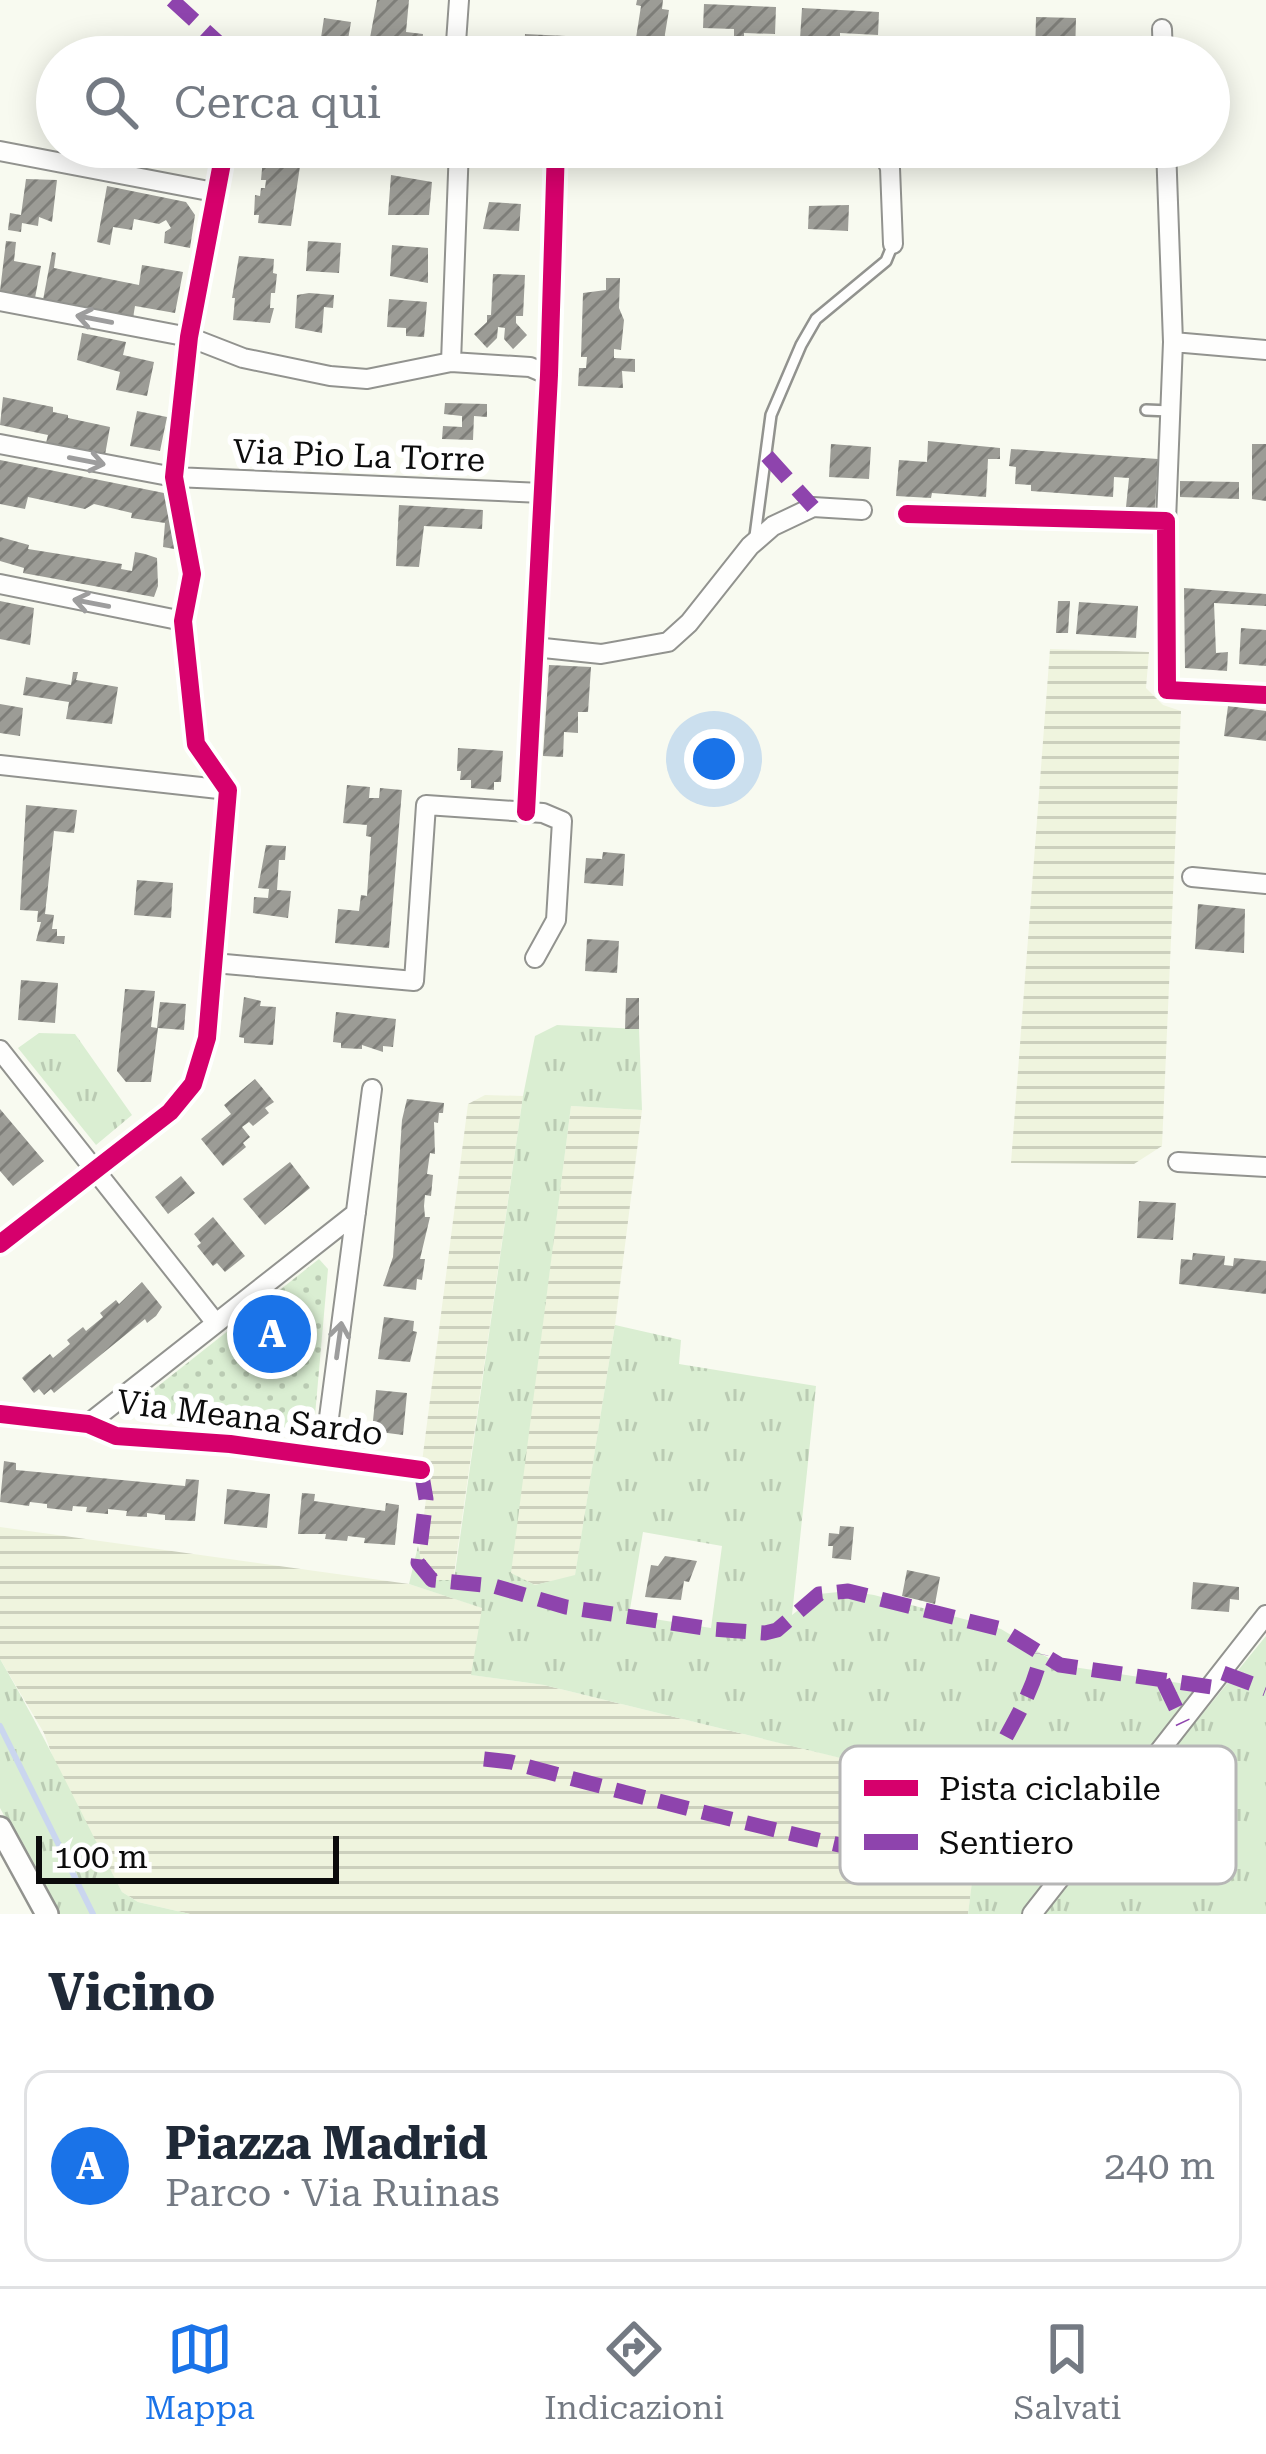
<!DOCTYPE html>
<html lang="it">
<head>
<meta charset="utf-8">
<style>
	body { margin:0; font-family:"Roboto Serif",serif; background:#f2f2f3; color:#1f2937 }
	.scale { position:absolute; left:36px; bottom:30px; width:303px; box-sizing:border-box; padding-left:12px; border:6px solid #0c0c0c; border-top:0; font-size:33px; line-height:42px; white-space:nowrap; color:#0c0c0c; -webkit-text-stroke:9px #fff; paint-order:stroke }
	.you { position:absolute; left:714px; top:759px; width:42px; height:42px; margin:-30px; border:9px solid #fff; border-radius:50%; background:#1a73e8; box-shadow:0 0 0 18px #1a73e833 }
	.badge { display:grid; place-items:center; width:78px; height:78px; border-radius:50%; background:#1a73e8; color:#fff; font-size:39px; font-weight:700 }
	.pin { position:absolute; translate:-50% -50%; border:6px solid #fff; box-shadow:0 3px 12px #0006 }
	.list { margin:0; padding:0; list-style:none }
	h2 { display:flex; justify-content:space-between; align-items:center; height:156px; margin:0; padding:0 48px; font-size:51px }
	h2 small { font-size:39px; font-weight:400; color:#747a83 }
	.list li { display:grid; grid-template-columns:78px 1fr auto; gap:36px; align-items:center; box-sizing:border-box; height:192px; margin:0 24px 24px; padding:0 24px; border:3px solid #e0e1e3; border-radius:24px }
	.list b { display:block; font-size:45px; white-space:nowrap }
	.list p { margin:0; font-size:39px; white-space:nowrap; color:#747a83 }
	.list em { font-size:39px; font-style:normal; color:#747a83 }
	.icon { flex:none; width:66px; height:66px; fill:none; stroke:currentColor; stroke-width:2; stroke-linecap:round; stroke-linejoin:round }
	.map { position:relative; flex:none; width:1266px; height:1914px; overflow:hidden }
	.search { position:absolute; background:#fff; box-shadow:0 6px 30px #0003; left:36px; right:36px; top:36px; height:132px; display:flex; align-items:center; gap:30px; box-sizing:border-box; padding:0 42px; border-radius:66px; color:#747a83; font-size:45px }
	.sheet { height:372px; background:#fff }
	nav { display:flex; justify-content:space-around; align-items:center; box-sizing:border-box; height:168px; border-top:3px solid #e0e1e3; background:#fff; font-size:33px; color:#747a83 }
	nav a { display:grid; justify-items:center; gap:6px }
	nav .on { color:#1a73e8 }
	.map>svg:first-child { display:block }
	.farmland { fill:url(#farmland-rules) }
	.grass { fill:url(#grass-tufts); fill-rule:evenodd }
	.park { fill:url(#park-dots) }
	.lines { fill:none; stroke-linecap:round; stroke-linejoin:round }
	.stream { stroke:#cad6ef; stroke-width:6 }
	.building { fill:url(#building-hatch) }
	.service-casing { stroke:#92938f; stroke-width:14 }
	.minor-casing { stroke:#92938f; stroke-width:22 }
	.tertiary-casing { stroke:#92938f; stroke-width:26 }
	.service { stroke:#fefefd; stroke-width:9 }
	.minor { stroke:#fefefd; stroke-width:18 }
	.tertiary { stroke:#fefefd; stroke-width:21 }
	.quiet { stroke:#8e44ad; stroke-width:15; stroke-dasharray:30 15; stroke-linecap:butt }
	.cycleway-casing { stroke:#fff; stroke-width:26 }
	.cycleway { stroke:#d6006c; stroke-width:18 }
	.oneway { stroke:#9d9d9d }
	.labels { text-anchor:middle; stroke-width:12; stroke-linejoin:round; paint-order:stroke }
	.street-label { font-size:33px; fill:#0c0c0c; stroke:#fff }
	.key { fill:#fff; stroke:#b6b6b6; stroke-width:3 }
	.key-label { font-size:33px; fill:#0c0c0c }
</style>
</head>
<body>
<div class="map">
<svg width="1266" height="1914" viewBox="0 0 1266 1914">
	<defs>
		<pattern id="farmland-rules" width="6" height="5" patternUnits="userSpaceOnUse" patternTransform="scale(3)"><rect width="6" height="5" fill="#eff4de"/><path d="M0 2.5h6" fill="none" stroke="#ccd0bd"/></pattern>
		<pattern id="grass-tufts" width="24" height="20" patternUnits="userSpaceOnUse" patternTransform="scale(3)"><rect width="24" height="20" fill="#daeed2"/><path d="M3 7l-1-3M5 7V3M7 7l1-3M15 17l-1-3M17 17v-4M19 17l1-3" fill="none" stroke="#bacbb3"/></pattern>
		<pattern id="park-dots" width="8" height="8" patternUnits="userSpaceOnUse" patternTransform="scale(3)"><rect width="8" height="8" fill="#daeed2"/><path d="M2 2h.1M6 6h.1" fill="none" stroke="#bacbb3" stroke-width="1.8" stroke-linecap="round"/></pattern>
		<pattern id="building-hatch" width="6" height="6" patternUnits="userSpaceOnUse" patternTransform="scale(3)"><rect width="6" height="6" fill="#9c9c96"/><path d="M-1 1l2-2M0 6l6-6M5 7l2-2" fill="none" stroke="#7e7e79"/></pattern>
	</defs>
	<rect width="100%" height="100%" fill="#f8faf0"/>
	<path class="farmland" d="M 1050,649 L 1149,652 L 1146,688 L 1163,705 L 1181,711 L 1162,1146 L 1134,1164 L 1011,1163 Z
		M 485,1095 L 523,1096 L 453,1581 L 432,1580 L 418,1563 L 426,1499 L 421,1470 L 468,1104 Z
		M 571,1106 L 642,1110 L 615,1325 L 575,1576 L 535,1585 L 510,1573 Z
		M 0,1527 L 409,1584 L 483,1608 L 472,1675 L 544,1685 L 984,1793 L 968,1914 L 190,1914 L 138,1902 L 122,1892 L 58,1771 L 44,1733 L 0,1659 Z"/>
	<path class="grass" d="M 557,1025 L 639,1029 L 642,1110 L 571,1106 L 511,1573 L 535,1585 L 575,1575 L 615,1325 L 681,1340 L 679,1364 L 816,1386 L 792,1615 L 819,1594 L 848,1591 L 874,1595 L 1001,1629 L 1060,1665 L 1199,1686 L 1172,1728 L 1025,1914 L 968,1914 L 983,1793 L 544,1685 L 471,1675 L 482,1608 L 409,1584 L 418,1546 L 423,1572 L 432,1580 L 454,1580 L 523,1096 L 535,1036 ZM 643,1532 L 722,1546 L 711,1628 L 629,1615 Z
		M 39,1033 L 75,1034 L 132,1115 L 96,1145 L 18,1048 Z
		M 1266,1636 L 1266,1914 L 1039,1914 Z
		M 0,1659 C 45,1735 81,1814 122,1892 L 138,1902 L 190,1914 L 58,1914 L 0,1808 Z"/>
	<path class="park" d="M 319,1259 L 328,1269 L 313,1438 L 174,1423 L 143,1413 L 143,1398 Z"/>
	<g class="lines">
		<path class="stream" d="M 0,1726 L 93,1914"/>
	</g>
	<path class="building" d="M 377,0 L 409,0 L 406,32 L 423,34 L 421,57 L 367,54 Z
		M 637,0 L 663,0 L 662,9 L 669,10 L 664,40 L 636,38 L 641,6 L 636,5 Z
		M 704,4 L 776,7 L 775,34 L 744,33 L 744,44 L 734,43 L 734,29 L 703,28 Z
		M 802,8 L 879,12 L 878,35 L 840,33 L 840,41 L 800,39 Z
		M 1036,17 L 1076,18 L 1075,57 L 1035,57 Z
		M 324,18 L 351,22 L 345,57 L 318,57 Z
		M 525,34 L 566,36 L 565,50 L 604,52 L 604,57 L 524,57 Z
		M 268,147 L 297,147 L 296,153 L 302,153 L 291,226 L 258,223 L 259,215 L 254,215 L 255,195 L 260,196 L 261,188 L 265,188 L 266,180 L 261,180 L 263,158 L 267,158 Z
		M 391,175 L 432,182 L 429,215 L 388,215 Z
		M 26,179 L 57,180 L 52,222 L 39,217 L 38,226 L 22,223 L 21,232 L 8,230 L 10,213 L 21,215 Z
		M 107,186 L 186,202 L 195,215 L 190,248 L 164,243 L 165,232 L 171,228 L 166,220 L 159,224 L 134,219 L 132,230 L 113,227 L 110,245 L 97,242 Z
		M 489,202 L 521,204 L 519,231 L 483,229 Z
		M 849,205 L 848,231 L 808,229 L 809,206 Z
		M 6,241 L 16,242 L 14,261 L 41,266 L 35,298 L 0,291 Z
		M 308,241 L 341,243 L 339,273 L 306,271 Z
		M 392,245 L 428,248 L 428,283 L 390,276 Z
		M 52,252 L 56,253 L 54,268 L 139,285 L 142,265 L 183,272 L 175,313 L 135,306 L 133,318 L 43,300 Z
		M 239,256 L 274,259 L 273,273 L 277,274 L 275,293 L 271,293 L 270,308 L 274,308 L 270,323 L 233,320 L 235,298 L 232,298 Z
		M 493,274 L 525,275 L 523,316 L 516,316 L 516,323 L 527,335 L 513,349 L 504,339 L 505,328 L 498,327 L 497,338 L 487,348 L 474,334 L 487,322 L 487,315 L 491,315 Z
		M 606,278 L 620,278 L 619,308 L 624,320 L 621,350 L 614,349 L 614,358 L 635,359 L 635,372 L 622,371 L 623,388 L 578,386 L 579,368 L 586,368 L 587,357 L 581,357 L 583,293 L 606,290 Z
		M 309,293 L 334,295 L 333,308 L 324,307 L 322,333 L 295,328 L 297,295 Z
		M 389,299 L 427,302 L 424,337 L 406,336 L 406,328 L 387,327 Z
		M 82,333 L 126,342 L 123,355 L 154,362 L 147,396 L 116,390 L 120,372 L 77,360 Z
		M 3,397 L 53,407 L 53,412 L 68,415 L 68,418 L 110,427 L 105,455 L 46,443 L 48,435 L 0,425 Z
		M 445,403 L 487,404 L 487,417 L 474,416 L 473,440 L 442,439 L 443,426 L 462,427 L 462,416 L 444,414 Z
		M 137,411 L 167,417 L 160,451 L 130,446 Z
		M 928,441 L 1000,448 L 1000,459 L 988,459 L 986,497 L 932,493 L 931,498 L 896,496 L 899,460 L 927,462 Z
		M 831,444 L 871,447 L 869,479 L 829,477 Z
		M 1252,444 L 1266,444 L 1266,501 L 1252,499 Z
		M 1011,449 L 1158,459 L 1155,509 L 1126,507 L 1129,478 L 1114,477 L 1113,497 L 1031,491 L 1031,485 L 1015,484 L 1016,467 L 1009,466 Z
		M 0,460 L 169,494 L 180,550 L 163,547 L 165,523 L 131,518 L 132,513 L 94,504 L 85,509 L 28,497 L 25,509 L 0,504 Z
		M 1180,481 L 1239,482 L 1239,499 L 1180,497 Z
		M 399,505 L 483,510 L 482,529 L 424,526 L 419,567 L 396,566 Z
		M 0,537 L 29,545 L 28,549 L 122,564 L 121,569 L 132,571 L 135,552 L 145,554 L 157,558 L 158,586 L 154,597 L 23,573 L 24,568 L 0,561 Z
		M 1184,588 L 1266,594 L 1266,606 L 1214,603 L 1216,653 L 1228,652 L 1227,671 L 1185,668 Z
		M 0,601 L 34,608 L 30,645 L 0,639 Z
		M 1058,601 L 1070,601 L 1068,633 L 1056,633 Z
		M 1079,602 L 1138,606 L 1136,638 L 1076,634 Z
		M 1241,628 L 1266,630 L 1266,666 L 1239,664 Z
		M 549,665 L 591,667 L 588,712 L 578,712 L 578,733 L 564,732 L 563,757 L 543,756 Z
		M 73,672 L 78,672 L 76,680 L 118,687 L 112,724 L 66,719 L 69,702 L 23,695 L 26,677 L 71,685 Z
		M 0,704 L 23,708 L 20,736 L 0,733 Z
		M 1228,706 L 1266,711 L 1266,741 L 1224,736 Z
		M 458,748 L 503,751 L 501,782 L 494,782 L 494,790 L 471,788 L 471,780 L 460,780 L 461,771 L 457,771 Z
		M 347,785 L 370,787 L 369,798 L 379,798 L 380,788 L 402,790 L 389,948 L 335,943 L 338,909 L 359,911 L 361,895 L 367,896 L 371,837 L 366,836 L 367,825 L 343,823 Z
		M 26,805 L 77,810 L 74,833 L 54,831 L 45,914 L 54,915 L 52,929 L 57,929 L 57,936 L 65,936 L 64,944 L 36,941 L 41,922 L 37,922 L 38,911 L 20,910 Z
		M 266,845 L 286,846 L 285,860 L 279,860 L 277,890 L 291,891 L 288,918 L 253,913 L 254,897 L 268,898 L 269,889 L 258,888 Z
		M 603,852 L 625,854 L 623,886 L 584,883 L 586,858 L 602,859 Z
		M 137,880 L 173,883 L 171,918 L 134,915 Z
		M 1198,904 L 1245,909 L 1244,953 L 1195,949 Z
		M 587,939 L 619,941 L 617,973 L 585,971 Z
		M 21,980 L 58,983 L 55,1023 L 18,1020 Z
		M 125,989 L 155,991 L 151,1027 L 157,1028 L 160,1002 L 186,1004 L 184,1030 L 158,1028 L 151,1082 L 126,1082 L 117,1071 Z
		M 244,997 L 261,1001 L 260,1006 L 276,1007 L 273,1045 L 244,1043 L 244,1038 L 239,1037 Z
		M 626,998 L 639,998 L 639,1029 L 625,1029 Z
		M 336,1012 L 396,1019 L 393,1047 L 383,1046 L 383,1052 L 362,1045 L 362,1049 L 341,1048 L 341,1043 L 333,1042 Z
		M 255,1079 L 274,1102 L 265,1108 L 269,1113 L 253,1126 L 249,1122 L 242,1127 L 250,1137 L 243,1143 L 246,1147 L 223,1166 L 201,1139 L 231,1114 L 224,1105 Z
		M 407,1099 L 444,1103 L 443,1113 L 439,1113 L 438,1123 L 434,1122 L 435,1154 L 430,1153 L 427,1174 L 433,1175 L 431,1196 L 425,1195 L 424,1206 L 425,1217 L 430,1217 L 420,1259 L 425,1259 L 422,1280 L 417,1279 L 416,1290 L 383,1286 L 393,1257 L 402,1120 Z
		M 0,1109 L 44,1161 L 13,1186 L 0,1171 Z
		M 290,1162 L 310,1188 L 265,1225 L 243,1199 Z
		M 181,1176 L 195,1193 L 168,1214 L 155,1197 Z
		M 1139,1201 L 1176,1203 L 1173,1240 L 1137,1238 Z
		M 213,1217 L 245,1256 L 225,1272 L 217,1263 L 213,1266 L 197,1246 L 201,1243 L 194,1234 Z
		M 1193,1253 L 1225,1256 L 1224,1265 L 1233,1266 L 1234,1258 L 1266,1261 L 1266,1294 L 1179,1284 L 1181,1259 L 1192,1260 Z
		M 142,1282 L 162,1307 L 156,1316 L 147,1323 L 145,1319 L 54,1393 L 51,1389 L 44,1395 L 39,1389 L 34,1393 L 22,1378 L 26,1374 L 50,1354 L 53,1358 L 70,1344 L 67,1340 L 83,1327 L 86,1331 L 103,1317 L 100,1313 L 116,1300 L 119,1304 Z
		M 384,1317 L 414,1321 L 413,1331 L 417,1332 L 410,1362 L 378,1359 Z
		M 376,1390 L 407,1393 L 403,1435 L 372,1431 Z
		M 4,1461 L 16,1463 L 16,1470 L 185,1486 L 186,1479 L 199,1480 L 195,1521 L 165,1520 L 165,1515 L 147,1513 L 147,1517 L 126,1516 L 127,1511 L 108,1509 L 108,1514 L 86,1512 L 87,1507 L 73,1506 L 72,1511 L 47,1508 L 47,1504 L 30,1502 L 29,1506 L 0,1502 Z
		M 227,1489 L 270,1494 L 267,1528 L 224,1524 Z
		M 302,1493 L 315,1494 L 314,1501 L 385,1511 L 386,1503 L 399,1505 L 395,1545 L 364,1543 L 365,1538 L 348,1536 L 347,1541 L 325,1539 L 326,1534 L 298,1534 Z
		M 840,1526 L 854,1527 L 851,1560 L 832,1558 L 833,1546 L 828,1546 L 829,1533 L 839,1534 Z
		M 665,1556 L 697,1561 L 689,1582 L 684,1581 L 681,1600 L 645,1597 L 651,1565 L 658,1566 Z
		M 907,1570 L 940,1577 L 935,1604 L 902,1596 Z
		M 1193,1582 L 1239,1587 L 1239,1600 L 1230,1599 L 1229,1612 L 1191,1609 Z"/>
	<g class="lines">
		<defs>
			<path id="service" d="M 1146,410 L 1170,411
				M 755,536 L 771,415 L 801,345 L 816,319 L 886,261 L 893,244"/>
			<path id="minor" d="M 1162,29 L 1163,57
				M 455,57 L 459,0
				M 881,147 L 890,168 L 893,244
				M 0,151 L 214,192
				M 0,301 L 189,337 L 243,358 L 330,376 L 367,379 L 451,362 L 530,367 L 549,375
				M 1173,342 L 1266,350
				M 451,362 L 459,147
				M 0,444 L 174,477 L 542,493
				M 907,514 L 1166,521 L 1167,690 L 1266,695
				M 1166,521 L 1173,342 L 1166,147
				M 0,584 L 183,621
				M 534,647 L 601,654 L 668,642 L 689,623 L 750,546 L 773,526 L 813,507 L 862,510
				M 0,765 L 228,790
				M 526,812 L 549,375 L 556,147
				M 1192,877 L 1266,884
				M 214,963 L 414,981 L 426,805 L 543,813 L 562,821 L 556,920 L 535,958
				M 0,1050 L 215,1322
				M 1178,1162 L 1266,1167
				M 0,1244 L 170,1112 L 193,1084 L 207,1038 L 228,790 L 196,744 L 183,621 L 192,574 L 174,477 L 189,337 L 225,147
				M 0,1414 L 88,1424 L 116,1436 L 230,1444 L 421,1470
				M 88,1424 L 356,1213
				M 324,1456 L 372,1089
				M 1032,1914 L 1266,1615"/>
			<path id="tertiary" d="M 0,1828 L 47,1914"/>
		</defs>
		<use href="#service" class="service-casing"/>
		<use href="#minor" class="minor-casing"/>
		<use href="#tertiary" class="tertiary-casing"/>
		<use href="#service" class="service"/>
		<use href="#minor" class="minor"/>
		<use href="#tertiary" class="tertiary"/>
		<path class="quiet" d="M 172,0 L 234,57
			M 767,456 L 813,507
			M 421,1470 L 426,1499 L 418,1563 L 432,1580 L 494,1586 L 566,1607 L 711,1629 L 765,1633 L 777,1630 L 819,1594 L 848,1591 L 1001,1629 L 1060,1665 L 1212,1687
			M 1223,1673 L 1266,1689
			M 1163,1681 L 1183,1723
			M 484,1759 L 511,1762 C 627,1794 744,1823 861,1850 C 883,1855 940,1874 960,1866 C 983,1856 976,1809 982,1789 C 998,1741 1031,1705 1041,1654"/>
		<defs>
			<path id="cycleway" d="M 907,514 L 1166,521 L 1167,690 L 1266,695
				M 526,812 L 549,375 L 556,147
				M 0,1244 L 170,1112 L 193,1084 L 207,1038 L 228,790 L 196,744 L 183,621 L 192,574 L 174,477 L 189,337 L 225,147
				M 0,1414 L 88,1424 L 116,1436 L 230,1444 L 421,1470"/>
		</defs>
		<use href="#cycleway" class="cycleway-casing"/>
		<use href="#cycleway" class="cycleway"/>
	</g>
	<defs><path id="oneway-shaft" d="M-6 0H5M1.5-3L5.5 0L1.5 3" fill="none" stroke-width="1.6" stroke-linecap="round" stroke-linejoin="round" transform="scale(3)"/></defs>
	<g class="oneway">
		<use href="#oneway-shaft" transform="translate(94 319) rotate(-169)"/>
		<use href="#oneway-shaft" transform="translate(87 461) rotate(11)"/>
		<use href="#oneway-shaft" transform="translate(91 603) rotate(-169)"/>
		<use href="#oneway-shaft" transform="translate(339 1340) rotate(-82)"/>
	</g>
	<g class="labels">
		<g class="street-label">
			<text transform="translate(359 455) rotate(2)" y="12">Via Pio La Torre</text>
			<text transform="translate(250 1417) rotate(7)" y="12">Via Meana Sardo</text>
		</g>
	</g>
	<rect x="840" y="1746" width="396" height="138" rx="18" class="key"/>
	<rect x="864" y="1780" width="54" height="16" fill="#d6006c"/>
	<rect x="864" y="1834" width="54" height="16" fill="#8e44ad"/>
	<g class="key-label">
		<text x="939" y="1800">Pista ciclabile</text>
		<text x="939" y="1854">Sentiero</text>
	</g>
</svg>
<div class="scale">100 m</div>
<div class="you"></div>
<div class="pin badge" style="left:272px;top:1334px">A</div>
<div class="search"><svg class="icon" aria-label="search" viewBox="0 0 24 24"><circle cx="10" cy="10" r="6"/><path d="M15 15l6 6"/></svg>Cerca qui</div>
</div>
<section class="sheet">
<h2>Vicino<small></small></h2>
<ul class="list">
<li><span class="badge">A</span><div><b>Piazza Madrid</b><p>Parco · Via Ruinas</p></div><em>240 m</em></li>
</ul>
</section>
<nav>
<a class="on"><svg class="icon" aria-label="map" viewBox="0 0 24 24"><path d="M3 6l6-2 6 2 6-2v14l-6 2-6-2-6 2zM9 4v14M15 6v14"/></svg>Mappa</a>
<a><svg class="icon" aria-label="directions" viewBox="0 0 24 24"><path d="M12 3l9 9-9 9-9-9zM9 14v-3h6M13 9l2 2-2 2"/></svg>Indicazioni</a>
<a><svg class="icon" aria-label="saved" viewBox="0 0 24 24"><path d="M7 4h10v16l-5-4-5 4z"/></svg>Salvati</a>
</nav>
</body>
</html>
